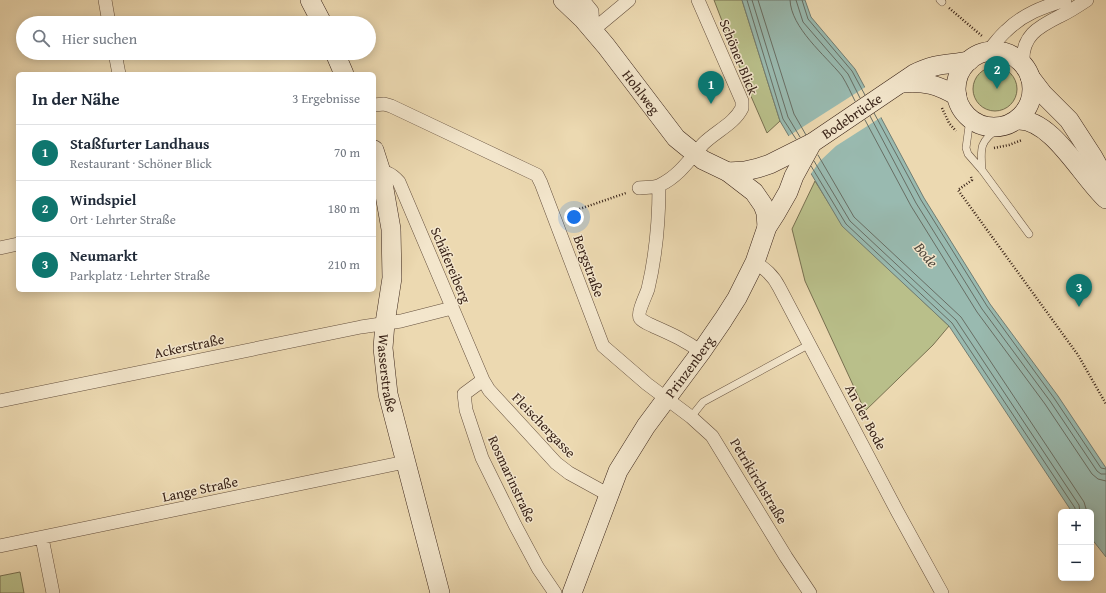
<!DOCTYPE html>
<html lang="de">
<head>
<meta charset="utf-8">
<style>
	body { margin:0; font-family:"Gentium Book Plus",serif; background:#f2f2f3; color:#1f2937 }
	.controls { position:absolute; right:12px; bottom:12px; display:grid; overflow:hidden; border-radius:6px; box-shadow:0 2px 10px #0003 }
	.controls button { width:36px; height:36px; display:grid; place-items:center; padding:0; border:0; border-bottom:1px solid #e0e1e3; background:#fff; color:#1f2937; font:20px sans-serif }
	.you { position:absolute; left:574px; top:217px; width:14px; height:14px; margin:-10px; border:3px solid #fff; border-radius:50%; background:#1a73e8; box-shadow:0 0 0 6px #1a73e833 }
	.badge { display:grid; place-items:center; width:26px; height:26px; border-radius:50%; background:#0f766e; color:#fff; font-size:13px; font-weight:700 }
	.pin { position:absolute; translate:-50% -33px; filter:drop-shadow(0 1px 2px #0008) }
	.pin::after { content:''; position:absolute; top:21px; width:14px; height:12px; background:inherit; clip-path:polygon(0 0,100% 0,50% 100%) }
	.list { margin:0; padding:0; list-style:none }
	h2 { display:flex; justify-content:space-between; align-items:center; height:52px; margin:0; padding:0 16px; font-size:17px }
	h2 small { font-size:13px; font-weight:400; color:#747a83 }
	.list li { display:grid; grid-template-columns:26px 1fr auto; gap:12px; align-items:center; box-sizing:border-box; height:56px; padding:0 16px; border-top:1px solid #e0e1e3 }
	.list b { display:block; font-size:15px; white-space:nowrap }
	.list p { margin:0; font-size:13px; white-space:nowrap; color:#747a83 }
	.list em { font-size:13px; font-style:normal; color:#747a83 }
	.icon { flex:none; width:22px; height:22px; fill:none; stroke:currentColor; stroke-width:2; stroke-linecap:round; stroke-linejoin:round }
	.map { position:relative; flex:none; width:1106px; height:593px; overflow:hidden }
	.search { position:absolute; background:#fff; box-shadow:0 2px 10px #0003; left:16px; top:16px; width:360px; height:44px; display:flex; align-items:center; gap:10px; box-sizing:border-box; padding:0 14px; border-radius:22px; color:#747a83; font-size:15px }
	.panel { position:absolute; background:#fff; box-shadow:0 2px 10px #0003; left:16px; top:72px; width:360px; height:220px; border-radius:6px }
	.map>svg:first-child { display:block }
	.green { fill:#b9bf8a; stroke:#787050 }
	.water { fill:#99bab0; stroke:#727d73 }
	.pier { fill:#ecd9b1 }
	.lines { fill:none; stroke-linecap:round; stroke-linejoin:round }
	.shore { stroke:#686e64; stroke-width:1 }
	.lane-casing { stroke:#65503e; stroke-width:8 }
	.street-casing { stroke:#65503e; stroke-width:14 }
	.secondary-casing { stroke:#382217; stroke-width:20 }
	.path { stroke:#382217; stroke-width:2.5; stroke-dasharray:1 2; stroke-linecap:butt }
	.lane { stroke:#f3e6cc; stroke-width:7 }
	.street { stroke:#f3e6cc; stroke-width:13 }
	.secondary { stroke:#f3e6cc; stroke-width:19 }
	.labels { text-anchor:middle; stroke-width:3; stroke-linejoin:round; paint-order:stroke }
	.street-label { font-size:14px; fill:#382217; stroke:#f3e6cc }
	.water-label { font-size:15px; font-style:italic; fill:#50483d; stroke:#f3e6cc }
</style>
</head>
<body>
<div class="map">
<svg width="1106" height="593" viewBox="0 0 1106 593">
	<rect width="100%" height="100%" fill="#ecd9b1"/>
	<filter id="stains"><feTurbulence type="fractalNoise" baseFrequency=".005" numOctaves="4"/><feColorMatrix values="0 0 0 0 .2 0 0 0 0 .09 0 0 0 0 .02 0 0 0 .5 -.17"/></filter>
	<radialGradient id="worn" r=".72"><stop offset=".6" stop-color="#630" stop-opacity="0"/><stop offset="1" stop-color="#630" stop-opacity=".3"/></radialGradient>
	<path class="green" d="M 714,0 L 742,0 L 780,121 L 767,133 L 750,94 Z
		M973 89a22 22 0 1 1 44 0a22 22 0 1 1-44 0Z
		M 815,181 L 843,226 L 949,326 L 933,345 L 865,411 L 805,281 L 792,229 Z
		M 20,572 L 24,593 L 0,593 L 0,576 Z"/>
	<path class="water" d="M 742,0 L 805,0 L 811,17 L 855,69 L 924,198 L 990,304 L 1058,396 L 1106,468 L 1106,557 L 1091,538 L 1091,512 L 1072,512 L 949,326 L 842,226 L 780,121 Z"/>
	<path class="pier" d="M 867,86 L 883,116 L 836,146 L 820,161 L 810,175 L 787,137 Z"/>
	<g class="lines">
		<path class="shore" d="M 747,0 L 783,119 L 796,139
			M 752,0 L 788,117 L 800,137
			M 758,0 L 794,114 L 806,135
			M 790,0 C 791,28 825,55 842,76 C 847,84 851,93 855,101
			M 796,0 L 803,22 L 848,74 L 860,98
			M 802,0 L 808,19 L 852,71 L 865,95
			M 874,113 L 921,200 L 987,306 L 1054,398 L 1101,468 L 1106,469
			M 870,116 L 916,203 L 982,309 L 1050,401 L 1097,471 L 1101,474 L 1106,474
			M 865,120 L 911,206 L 977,312 L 1045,404 L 1092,474 L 1098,479 L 1106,481
			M 818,155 L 854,217 L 961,317 L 1084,502 L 1087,512
			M 814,161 L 850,221 L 956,320 L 1079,505 L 1080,512
			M 811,166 L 846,224 L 952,323 L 1075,508 L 1075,512"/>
		<defs>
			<path id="lane" d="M 940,0 L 942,2
				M 967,116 L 969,126 L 966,148 L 968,154 L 982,170 L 1029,234
				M 982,170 C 980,147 980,141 1000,127
				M 691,417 L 703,402 L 810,344"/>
			<path id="street" d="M 105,0 L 109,23
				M 583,0 L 592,11 L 593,30
				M 593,30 L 629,0
				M 987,52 C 994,45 999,37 1006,31 C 1023,14 1043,7 1065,0
				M 115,53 L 119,74
				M 1023,64 C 1021,36 1038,27 1060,16 C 1069,12 1078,6 1087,0
				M 374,105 L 384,104 L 391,106 L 537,175 L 541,183 L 603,346 L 647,384 L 691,417 L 712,436 L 786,557 L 810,593
				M 374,172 C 386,171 391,173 399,182 L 483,380 L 489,390 L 556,463 L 569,473 L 609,495
				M 659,186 C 659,221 656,255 648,289 C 646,295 637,313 640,318 C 643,322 649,324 653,326 C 671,334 685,340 701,352
				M 639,188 C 645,187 655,188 660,185 C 679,176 690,159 703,144 C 716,131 734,124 742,108 L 742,101 L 698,0
				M 0,248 L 18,244
				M 755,262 C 765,269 773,275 779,287 L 897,511 L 942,593
				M 483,380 L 464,394 L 466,410 L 482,458 L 515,525 L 538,568 L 555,593
				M 0,401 L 361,327 L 401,321 L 452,308
				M 42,538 L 53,593
				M 0,546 L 405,462"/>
			<g id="secondary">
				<path d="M 310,0 L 322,23"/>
				<path id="s1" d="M 563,0 L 583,19 L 606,46 L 676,138 L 703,160 L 728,172 L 754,192 L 763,205 L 766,213 L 767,227"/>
				<circle cx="994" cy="89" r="38"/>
				<path d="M 335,53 L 344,74"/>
				<path d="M 1030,77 L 1043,94 L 1069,120 L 1093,157 L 1106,180"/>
				<path d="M 902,83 C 925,81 938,85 957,96"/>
				<path d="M 1018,120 C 1052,119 1082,177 1106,199"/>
				<path id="s2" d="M 374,150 L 381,172 L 391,229 L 392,278 L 385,323 L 383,348 L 388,394 L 440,593"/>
				<path id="s3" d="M 728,172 L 745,171 L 758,168 L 770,164 L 812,143 L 914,74 C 936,63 946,65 969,61"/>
				<path id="s4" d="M 572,593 L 618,471 L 646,426 L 701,352 L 723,320 L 737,298 L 755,262 L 767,227 L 776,213 L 788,192 L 794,176 L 812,143"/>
			</g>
		</defs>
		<use href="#lane" class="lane-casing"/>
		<use href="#street" class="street-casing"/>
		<use href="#secondary" class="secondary-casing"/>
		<path class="path" d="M 949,8 L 982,36
			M 942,108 L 949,123 L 956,131
			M 994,148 L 1009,145 L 1022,140
			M 971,177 L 972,180 L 958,190 L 1078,355 L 1106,404
			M 568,213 L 626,193"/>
		<use href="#lane" class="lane"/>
		<use href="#street" class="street"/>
		<use href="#secondary" class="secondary"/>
	</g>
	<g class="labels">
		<g class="street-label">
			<text transform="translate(739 57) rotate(68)" y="5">Schöner Blick</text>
			<text dy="5" stroke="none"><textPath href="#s1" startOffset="121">Hohlweg</textPath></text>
			<text dy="5" stroke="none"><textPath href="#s3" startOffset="138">Bodebrücke</textPath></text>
			<text transform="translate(451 265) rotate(67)" y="5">Schäfereiberg</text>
			<text transform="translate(589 266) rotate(70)" y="5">Bergstraße</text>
			<text transform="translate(189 346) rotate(-12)" y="5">Ackerstraße</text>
			<text dy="5" stroke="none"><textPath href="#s4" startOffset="257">Prinzenberg</textPath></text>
			<text dy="5" stroke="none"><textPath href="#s2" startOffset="226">Wasserstraße</textPath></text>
			<text transform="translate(866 417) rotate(62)" y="5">An der Bode</text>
			<text transform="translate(544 425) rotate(46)" y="5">Fleischergasse</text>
			<text transform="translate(512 479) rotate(65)" y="5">Rosmarinstraße</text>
			<text transform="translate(759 481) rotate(59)" y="5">Petrikirchstraße</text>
			<text transform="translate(200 489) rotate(-12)" y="5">Lange Straße</text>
		</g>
		<g class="water-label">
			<text transform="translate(926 255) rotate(50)" y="5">Bode</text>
		</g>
	</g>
	<rect width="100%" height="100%" filter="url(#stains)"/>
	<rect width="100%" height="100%" fill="url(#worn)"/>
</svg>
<div class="controls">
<button>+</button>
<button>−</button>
</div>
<div class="you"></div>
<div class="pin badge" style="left:711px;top:104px">1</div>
<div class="pin badge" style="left:997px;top:89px">2</div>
<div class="pin badge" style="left:1079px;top:307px">3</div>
<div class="search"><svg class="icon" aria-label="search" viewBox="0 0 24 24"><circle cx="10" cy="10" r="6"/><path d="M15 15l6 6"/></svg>Hier suchen</div>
<section class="panel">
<h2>In der Nähe<small>3 Ergebnisse</small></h2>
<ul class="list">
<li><span class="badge">1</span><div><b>Staßfurter Landhaus</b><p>Restaurant · Schöner Blick</p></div><em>70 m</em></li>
<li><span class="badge">2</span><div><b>Windspiel</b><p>Ort · Lehrter Straße</p></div><em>180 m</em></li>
<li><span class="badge">3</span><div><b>Neumarkt</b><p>Parkplatz · Lehrter Straße</p></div><em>210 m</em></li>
</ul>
</section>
</div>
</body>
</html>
